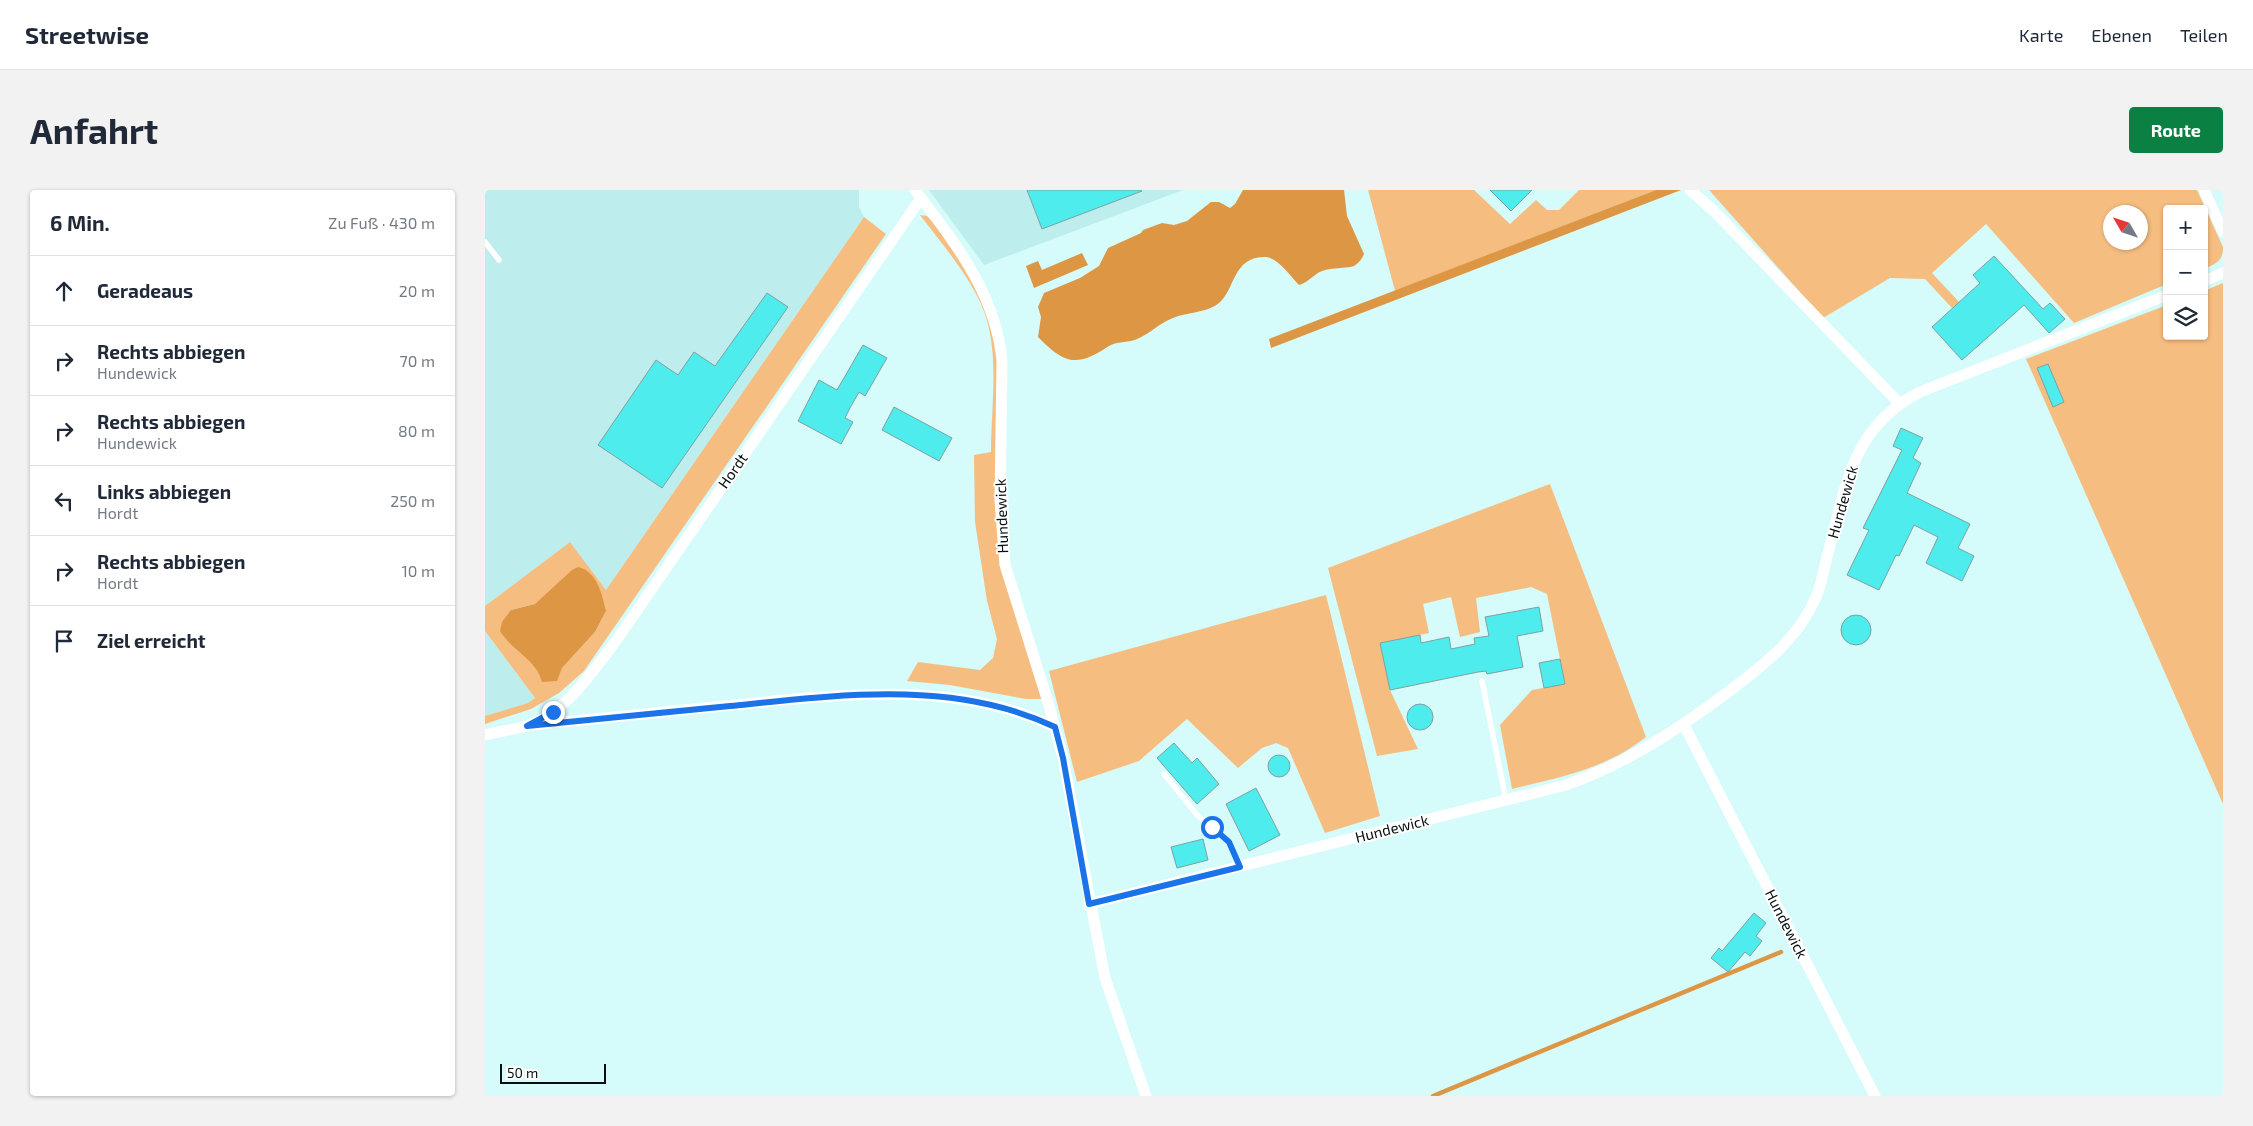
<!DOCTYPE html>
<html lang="de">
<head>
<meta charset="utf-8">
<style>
	body { margin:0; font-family:"Exo 2",sans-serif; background:#f2f2f3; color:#1f2937 }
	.controls { position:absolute; right:15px; top:15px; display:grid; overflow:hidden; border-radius:5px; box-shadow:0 1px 4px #0004 }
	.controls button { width:45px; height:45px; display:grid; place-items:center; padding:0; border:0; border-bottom:1px solid #e0e1e3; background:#fff; color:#1f2937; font:25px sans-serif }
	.compass { position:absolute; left:1618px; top:15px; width:45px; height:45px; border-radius:50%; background:#fff; box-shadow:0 1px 4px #0004; rotate:309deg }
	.scale { position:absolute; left:15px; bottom:12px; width:106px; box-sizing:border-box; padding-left:5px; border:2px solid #041010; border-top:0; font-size:14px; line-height:18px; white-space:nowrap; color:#041010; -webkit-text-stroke:4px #fff; paint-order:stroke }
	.stop { position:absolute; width:15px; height:15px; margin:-11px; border:4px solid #1a73e8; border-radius:50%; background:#fff }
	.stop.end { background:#1a73e8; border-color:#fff; box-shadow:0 1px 5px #0008 }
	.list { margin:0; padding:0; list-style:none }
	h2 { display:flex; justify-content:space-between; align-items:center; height:65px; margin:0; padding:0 20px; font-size:21px }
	h2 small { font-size:16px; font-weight:400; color:#747a83 }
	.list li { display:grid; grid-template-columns:32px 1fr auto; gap:15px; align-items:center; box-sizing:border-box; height:70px; padding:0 20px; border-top:1px solid #e0e1e3 }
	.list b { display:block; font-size:19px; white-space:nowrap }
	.list p { margin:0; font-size:16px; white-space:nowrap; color:#747a83 }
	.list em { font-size:16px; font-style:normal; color:#747a83 }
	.icon { flex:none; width:28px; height:28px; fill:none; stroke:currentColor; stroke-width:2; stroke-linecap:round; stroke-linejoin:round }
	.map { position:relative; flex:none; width:1738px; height:906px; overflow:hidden; border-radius:5px }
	header { display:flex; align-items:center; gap:30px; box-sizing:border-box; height:70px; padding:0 25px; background:#fff; border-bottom:1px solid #e0e1e3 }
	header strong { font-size:24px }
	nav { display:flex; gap:28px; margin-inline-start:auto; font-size:18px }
	.intro { display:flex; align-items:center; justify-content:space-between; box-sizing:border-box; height:120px; padding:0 30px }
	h1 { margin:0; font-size:35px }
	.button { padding:12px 22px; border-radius:5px; background:#0b8043; color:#fff; font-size:18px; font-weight:700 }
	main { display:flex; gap:30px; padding:0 30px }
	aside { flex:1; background:#fff; border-radius:5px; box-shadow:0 1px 4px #0004 }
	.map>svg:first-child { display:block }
	.built { fill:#beeded }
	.green { fill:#f6bd81; fill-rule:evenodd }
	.water { fill:#dd9644 }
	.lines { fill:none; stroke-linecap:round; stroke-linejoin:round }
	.stream { stroke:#dd9644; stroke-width:4.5 }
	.building { fill:#4fecee; stroke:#7ea1a1 }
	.lane { stroke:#fff; stroke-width:5.5 }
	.street { stroke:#fff; stroke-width:11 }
	.route { stroke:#1a73e8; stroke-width:6 }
	.labels { text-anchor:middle; stroke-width:4; stroke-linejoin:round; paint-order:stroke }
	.street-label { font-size:15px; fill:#041010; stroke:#fff }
</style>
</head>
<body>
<header>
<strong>Streetwise</strong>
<nav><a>Karte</a><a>Ebenen</a><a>Teilen</a></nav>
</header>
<div class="intro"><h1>Anfahrt</h1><a class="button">Route</a></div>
<main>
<aside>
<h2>6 Min.<small>Zu Fuß · 430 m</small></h2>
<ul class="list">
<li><svg class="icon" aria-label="ahead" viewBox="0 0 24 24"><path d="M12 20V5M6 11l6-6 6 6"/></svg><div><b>Geradeaus</b></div><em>20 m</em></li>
<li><svg class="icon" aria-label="right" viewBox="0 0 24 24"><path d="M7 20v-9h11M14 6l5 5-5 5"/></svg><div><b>Rechts abbiegen</b><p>Hundewick</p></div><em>70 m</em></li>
<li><svg class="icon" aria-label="right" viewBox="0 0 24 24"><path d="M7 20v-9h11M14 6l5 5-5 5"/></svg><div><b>Rechts abbiegen</b><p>Hundewick</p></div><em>80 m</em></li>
<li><svg class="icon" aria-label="left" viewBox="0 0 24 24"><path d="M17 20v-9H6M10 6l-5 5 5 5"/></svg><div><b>Links abbiegen</b><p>Hordt</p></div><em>250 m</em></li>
<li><svg class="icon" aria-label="right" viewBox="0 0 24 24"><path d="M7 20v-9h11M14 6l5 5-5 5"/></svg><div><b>Rechts abbiegen</b><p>Hordt</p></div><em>10 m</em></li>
<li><svg class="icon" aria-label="arrive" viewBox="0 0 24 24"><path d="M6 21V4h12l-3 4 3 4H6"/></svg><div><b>Ziel erreicht</b></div></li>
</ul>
</aside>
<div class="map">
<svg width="1738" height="906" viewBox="0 0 1738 906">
	<rect width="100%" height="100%" fill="#d5fbfa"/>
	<path class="built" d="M 0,0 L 374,0 L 374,17 L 379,27 L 121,400 L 85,352 L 0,416 Z
		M 444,0 L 698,0 L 499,75 Z
		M 0,441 L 50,508 L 43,513 L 0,526 Z"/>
	<path class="green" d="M 883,0 L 989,0 L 1025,34 L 1051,10 L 1062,20 L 1074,20 L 1094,0 L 1171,0 L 910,101 Z
		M 1224,0 L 1712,0 L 1738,57 C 1738,71 1732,73 1719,79 L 1719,19 L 1682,19 L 1682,94 L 1589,133 L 1501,34 L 1447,83 L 1474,112 L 1467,118 L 1440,89 L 1405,88 L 1338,128 ZM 1626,22 L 1656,22 L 1656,52 L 1626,52 Z
		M 435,25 L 442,26 L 452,36 L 501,110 L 514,166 L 512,343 L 558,509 L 541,509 L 465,495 L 422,491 L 433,472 L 495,480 L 508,468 L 512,449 L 502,411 L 490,332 L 489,265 L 506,262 C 506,214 516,158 496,114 C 481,81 456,53 435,25 Z
		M 379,27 L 401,44 L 99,481 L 74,503 L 46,519 L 0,534 L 0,526 L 43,513 L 50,508 L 0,441 L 0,416 L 85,352 L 121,400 ZM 58,408 L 121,421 L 110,442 L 77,478 L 72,487 L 54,480 L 49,474 L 26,420 L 50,414 Z
		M 1738,93 L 1738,614 L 1541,169 L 1682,115 L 1682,146 L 1719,146 L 1719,101 Z
		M 1065,294 L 1161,547 C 1120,579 1076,587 1027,599 L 1015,535 L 1047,500 L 1080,494 L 1062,404 L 1046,397 L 991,408 L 995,442 L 975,447 L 966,407 L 938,414 L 944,443 L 896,453 L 905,500 L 933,559 L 892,566 L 843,378 Z
		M 841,405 L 895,626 L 840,643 L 803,558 L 791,553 L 777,558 L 753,578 L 702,529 L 654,571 L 592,592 L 564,481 Z"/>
	<path class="water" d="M 758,0 L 859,0 L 862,26 L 879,64 C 877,69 874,73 869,76 C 859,79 848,77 837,81 C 829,84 824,92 814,95 C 806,87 793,67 780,67 C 748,66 750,100 734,113 C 722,123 702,122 688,128 C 674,133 665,144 652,149 C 644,153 634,151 626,155 C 615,161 604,170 591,170 C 577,171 563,157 553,147 L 556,127 L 553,117 L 559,103 L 595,88 L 614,76 L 623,58 L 656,43 L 658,40 L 677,33 L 689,35 L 702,31 L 726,12 L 734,12 L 745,18 L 750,14 Z
		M 1171,0 L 1196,0 L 786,158 L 784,149 Z
		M 597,63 L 603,75 L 549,98 L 541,76 L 553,71 L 557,80 Z
		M 93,377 C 112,381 117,404 121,421 L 110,442 L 77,478 L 72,491 L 57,492 C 51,469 28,462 15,441 L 17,432 L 26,420 L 50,414 L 87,380 Z"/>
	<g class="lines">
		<path class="stream" d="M 948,906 L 1296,762"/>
	</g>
	<path class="building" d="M 542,0 L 656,0 L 657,1 L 557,39 Z
		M 1005,0 L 1047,0 L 1026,21 Z
		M 1509,66 L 1558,119 L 1565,113 L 1580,129 L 1564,143 L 1539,115 L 1477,170 L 1447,137 L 1495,93 L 1488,85 Z
		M 282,103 L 303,117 L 177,298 L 113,255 L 171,170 L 193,185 L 209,162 L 230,176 Z
		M 378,155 L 402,168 L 380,206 L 374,202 L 365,218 L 360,228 L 368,232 L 356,254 L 313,231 L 334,190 L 352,200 Z
		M 1563,174 L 1579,212 L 1568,217 L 1552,178 Z
		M 409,217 L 467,248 L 454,271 L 397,240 Z
		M 1416,238 L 1438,248 L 1428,268 L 1436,273 L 1422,303 L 1485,334 L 1473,358 L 1489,366 L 1477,391 L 1441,373 L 1453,347 L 1429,335 L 1414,366 L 1411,365 L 1394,400 L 1362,385 L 1384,340 L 1378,338 L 1417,260 L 1408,256 Z
		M 1054,417 L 1058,441 L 1032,446 L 1038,477 L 1002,484 L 1001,481 L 993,482 L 905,500 L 895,453 L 935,445 L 936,453 L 964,447 L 966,459 L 990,454 L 989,448 L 1004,446 L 1000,427 Z
		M1356 440a15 15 0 1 1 30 0a15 15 0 1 1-30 0Z
		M 1075,469 L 1080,494 L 1059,498 L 1054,473 Z
		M922 527a13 13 0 1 1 26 0a13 13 0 1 1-26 0Z
		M 689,553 L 707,573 L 712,568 L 734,594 L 712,614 L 672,568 Z
		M783 576a11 11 0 1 1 22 0a11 11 0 1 1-22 0Z
		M 771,598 L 795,645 L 764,661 L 741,614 Z
		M 718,649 L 723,670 L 692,678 L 686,657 Z
		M 1269,723 L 1281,733 L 1271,746 L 1277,751 L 1265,766 L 1260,762 L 1243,782 L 1226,768 L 1234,758 L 1237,761 Z"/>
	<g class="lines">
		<path class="lane" d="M 0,52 L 14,70
			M 997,491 L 1021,610
			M 679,584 L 713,626 L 744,652 L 755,677"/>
		<path class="street" d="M 430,0 C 470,53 510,102 517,170 L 515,311 L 520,375 L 563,512 L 578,568 L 620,788 L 661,906
			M 1205,0 L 1229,21 L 1415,214
			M 1719,0 L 1738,42
			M 1719,91 L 1738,83
			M 48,535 C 114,528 181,522 248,515 C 355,505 470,489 570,537
			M 1199,535 L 1390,906
			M 0,545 C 14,541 28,540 42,536 C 81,523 107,482 131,451 L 436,8
			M 604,714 L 1081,595 C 1140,574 1189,542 1239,505 C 1275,478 1313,450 1331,407 C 1336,396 1338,383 1341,371 C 1360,302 1364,238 1435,202 L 1682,105"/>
	</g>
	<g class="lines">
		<path class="route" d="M 68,522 L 42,536 C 110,529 178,522 245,516 C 353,505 469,489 570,537 L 578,568 L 604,714 L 755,677 L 744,652 L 727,637"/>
	</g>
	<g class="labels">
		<g class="street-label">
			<text transform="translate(248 281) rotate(-55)" y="5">Hordt</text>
			<text transform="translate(1358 312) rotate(-74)" y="5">Hundewick</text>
			<text transform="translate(517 326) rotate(-92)" y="5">Hundewick</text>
			<text transform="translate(907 639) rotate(-14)" y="5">Hundewick</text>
			<text transform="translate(1301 734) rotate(63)" y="5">Hundewick</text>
		</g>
	</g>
</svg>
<div class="controls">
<button>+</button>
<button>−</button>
<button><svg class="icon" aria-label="layers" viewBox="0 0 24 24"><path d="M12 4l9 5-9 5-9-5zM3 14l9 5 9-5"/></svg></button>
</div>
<svg class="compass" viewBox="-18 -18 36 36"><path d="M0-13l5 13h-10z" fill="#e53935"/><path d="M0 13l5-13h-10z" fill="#747a83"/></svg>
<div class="scale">50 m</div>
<div class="stop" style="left:727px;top:637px"></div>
<div class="stop end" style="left:68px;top:522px"></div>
</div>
</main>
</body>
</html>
